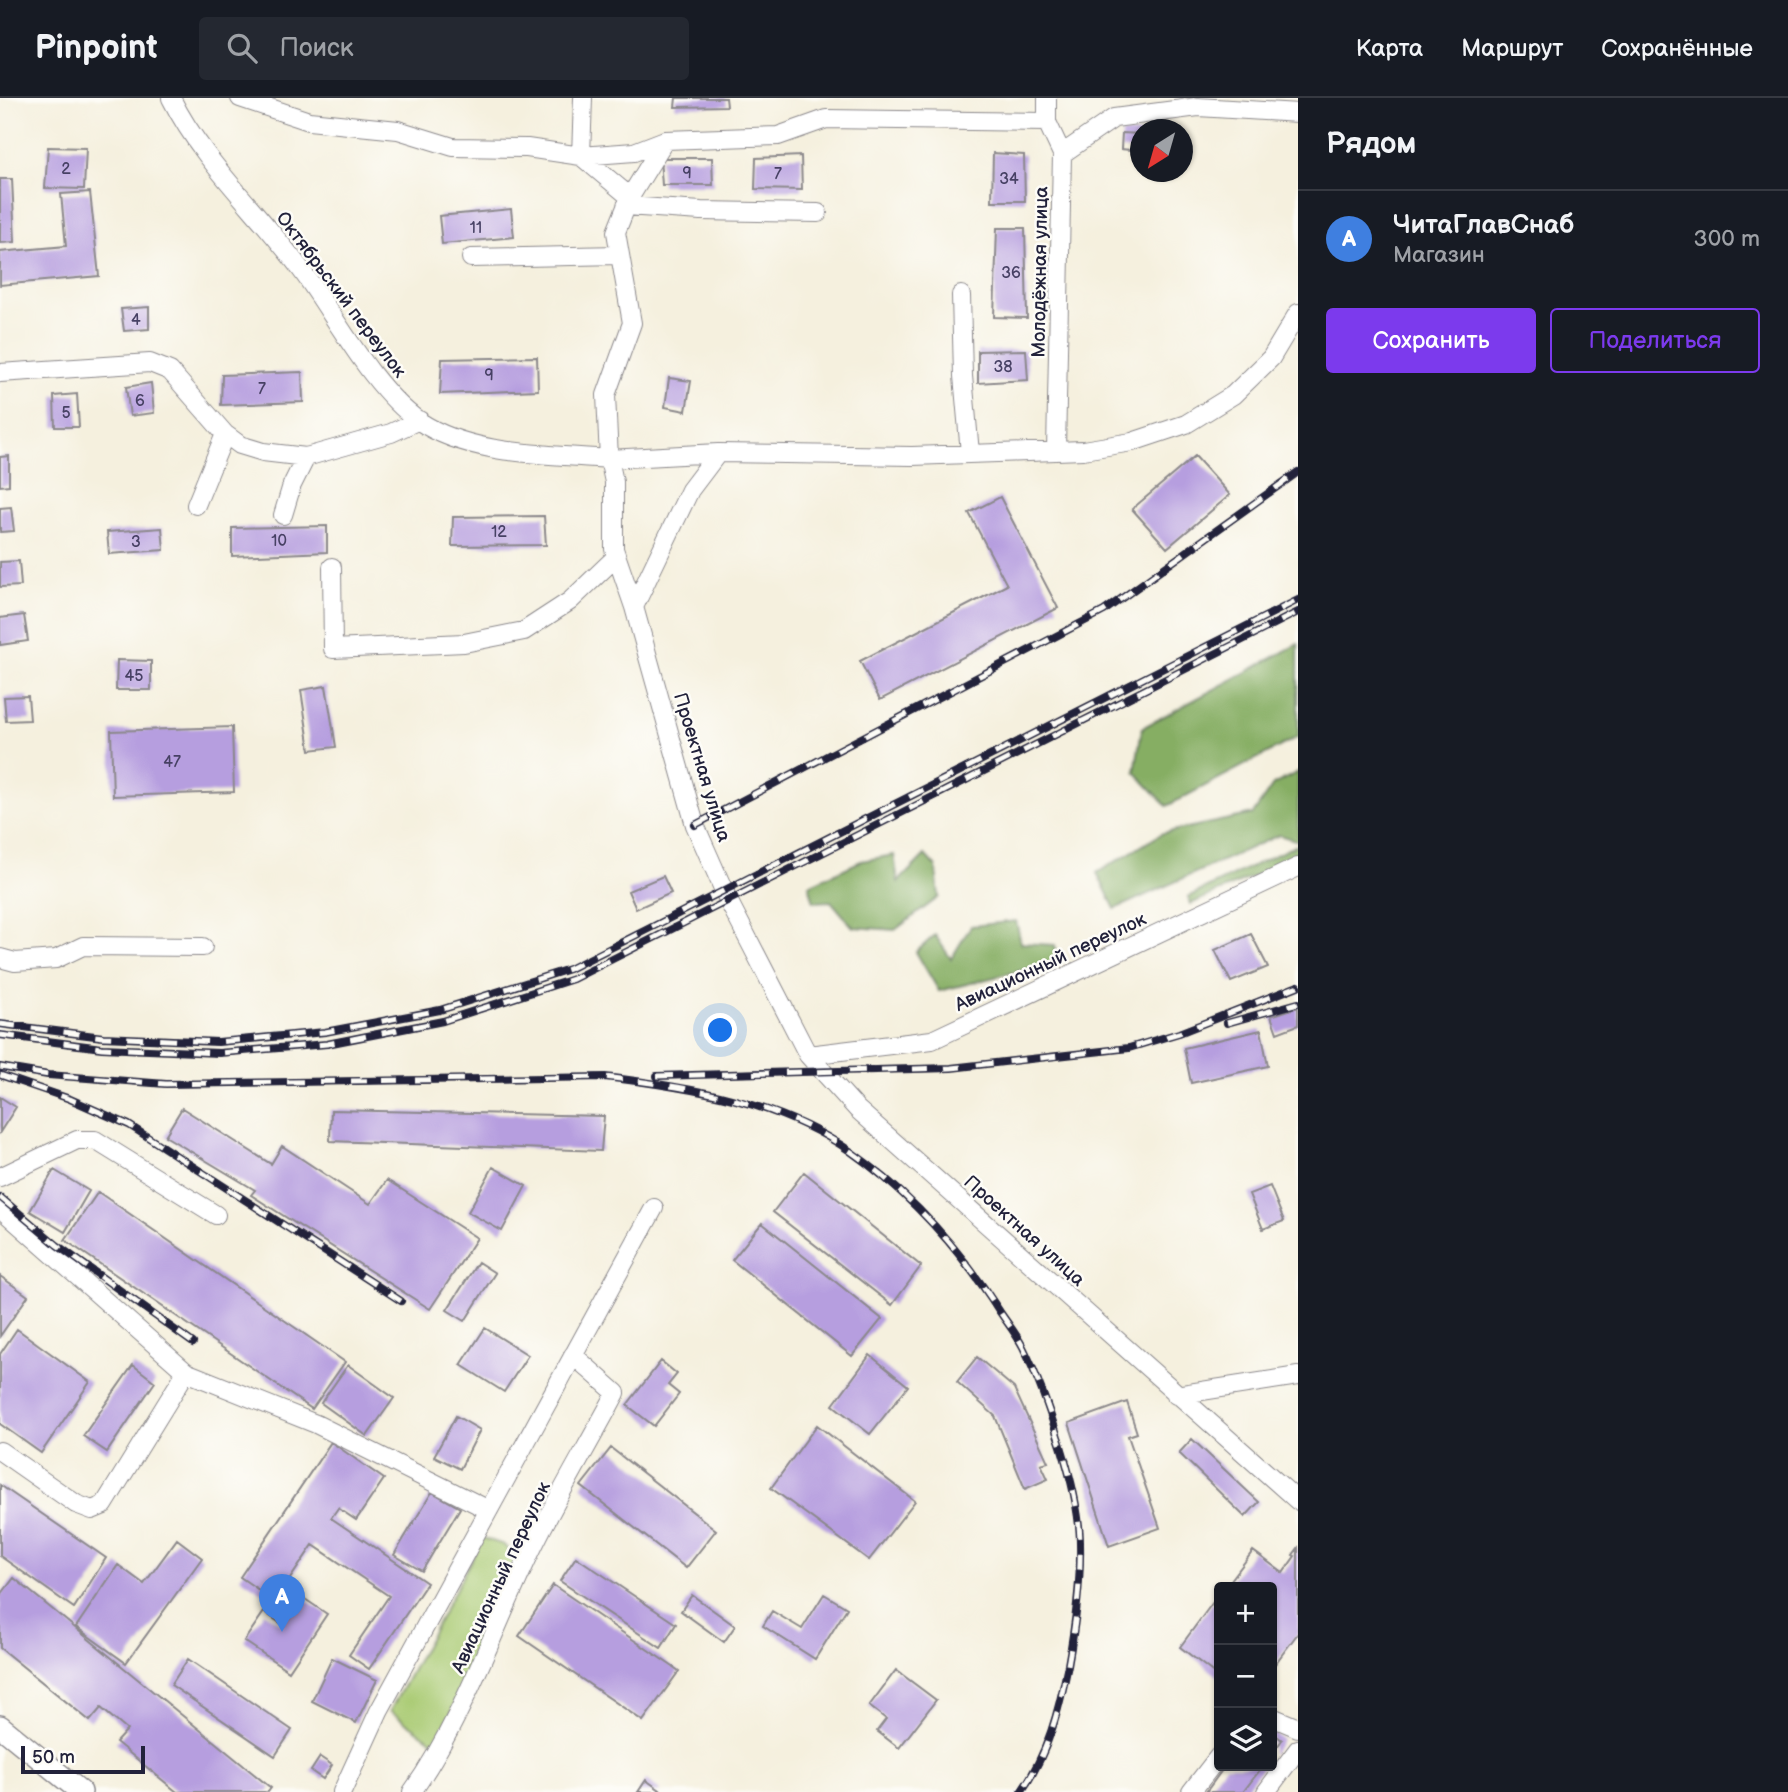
<!DOCTYPE html>
<html lang="ru">
<head>
<meta charset="utf-8">
<style>
	body { margin:0; font-family:"Balsamiq Sans",sans-serif; background:#242831; color:#f1f3f6 }
	.controls { position:absolute; right:21px; bottom:21px; display:grid; overflow:hidden; border-radius:7px; box-shadow:0 2px 5px #0004 }
	.controls button { width:63px; height:63px; display:grid; place-items:center; padding:0; border:0; border-bottom:2px solid #363941; background:#171b24; color:#f1f3f6; font:35px sans-serif }
	.compass { position:absolute; left:1130px; top:21px; width:63px; height:63px; border-radius:50%; background:#171b24; box-shadow:0 2px 5px #0004; rotate:217deg }
	.scale { position:absolute; left:21px; bottom:18px; width:124px; box-sizing:border-box; padding-left:7px; border:4px solid #22223b; border-top:0; font-size:19px; line-height:24px; white-space:nowrap; color:#22223b; -webkit-text-stroke:5px #fdfcf7; paint-order:stroke }
	.you { position:absolute; left:721px; top:933px; width:24px; height:24px; margin:-18px; border:5px solid #fff; border-radius:50%; background:#1a73e8; box-shadow:0 0 0 10px #1a73e833 }
	.badge { display:grid; place-items:center; width:46px; height:46px; border-radius:50%; background:#7c3aed; color:#fff; font-size:23px; font-weight:700 }
	.pin { position:absolute; translate:-50% -58px; filter:drop-shadow(0 2px 4px #0008) }
	.pin::after { content:''; position:absolute; top:37px; width:24px; height:21px; background:inherit; clip-path:polygon(0 0,100% 0,50% 100%) }
	.list { margin:0; padding:0; list-style:none }
	h2 { display:flex; justify-content:space-between; align-items:center; height:91px; margin:0; padding:0 28px; font-size:30px }
	h2 small { font-size:23px; font-weight:400; color:#9ea1a6 }
	.list li { display:grid; grid-template-columns:46px 1fr auto; gap:21px; align-items:center; box-sizing:border-box; height:98px; padding:0 28px; border-top:2px solid #363941 }
	.list b { display:block; font-size:26px; white-space:nowrap }
	.list p { margin:0; font-size:23px; white-space:nowrap; color:#9ea1a6 }
	.list em { font-size:23px; font-style:normal; color:#9ea1a6 }
	.actions { display:flex; gap:14px; padding:21px 28px }
	.actions a { flex:1; padding:16px 0; border:2px solid #7c3aed; border-radius:7px; text-align:center; font-size:24px; color:#7c3aed }
	.actions .main { background:#7c3aed; color:#fff }
	.icon { flex:none; width:38px; height:38px; fill:none; stroke:currentColor; stroke-width:2; stroke-linecap:round; stroke-linejoin:round }
	.map { position:relative; flex:none; width:1298px; height:1694px; overflow:hidden }
	header { display:flex; align-items:center; gap:42px; box-sizing:border-box; height:98px; padding:0 35px; background:#171b24; border-bottom:2px solid #363941 }
	header strong { font-size:33px }
	nav { display:flex; gap:38px; margin-inline-start:auto; font-size:24px }
	.search { width:490px; height:63px; background:#242831; display:flex; align-items:center; gap:18px; box-sizing:border-box; padding:0 24px; border-radius:7px; color:#9ea1a6; font-size:26px }
	main { display:flex }
	aside { flex:1; background:#171b24 }
	.map>svg:first-child { display:block }
	.green { fill:#a9ca72; stroke:#667656; stroke-width:2 }
	.forest { fill:#86ae64; stroke:#546850; stroke-width:2 }
	.building { fill:#b69edf }
	.lines { fill:none; stroke-linecap:round; stroke-linejoin:round }
	.minor-casing { stroke:#8c898c; stroke-width:20 }
	.major-casing { stroke:#8c898c; stroke-width:24 }
	.minor { stroke:#fff; stroke-width:18 }
	.major { stroke:#fff; stroke-width:21 }
	.rail-casing { stroke:#22223b; stroke-width:8 }
	.rail { stroke:#fdfcf7; stroke-width:5; stroke-dasharray:16; stroke-linecap:butt }
	.labels { text-anchor:middle; stroke-width:5; stroke-linejoin:round; paint-order:stroke }
	.number-label { font-size:16px; fill:#474164 }
	.street-label { font-size:19px; fill:#22223b; stroke:#fdfcf7 }
</style>
</head>
<body>
<header>
<strong>Pinpoint</strong>
<div class="search"><svg class="icon" aria-label="search" viewBox="0 0 24 24"><circle cx="10" cy="10" r="6"/><path d="M15 15l6 6"/></svg>Поиск</div>
<nav><a>Карта</a><a>Маршрут</a><a>Сохранённые</a></nav>
</header>
<main>
<div class="map">
<svg width="1298" height="1694" viewBox="0 0 1298 1694">
	<rect width="100%" height="100%" fill="#fdfcf7"/>
	<filter id="ink" filterUnits="userSpaceOnUse"><feTurbulence type="fractalNoise" baseFrequency=".0143" numOctaves="2"/><feDisplacementMap in="SourceGraphic" scale="14" xChannelSelector="R" yChannelSelector="G"/><feConvolveMatrix kernelMatrix="1 2 1 2 8 2 1 2 1" color-interpolation-filters="sRGB"/></filter>
	<filter id="wash" filterUnits="userSpaceOnUse"><feTurbulence type="fractalNoise" baseFrequency=".00686" numOctaves="4" result="noise"/><feDisplacementMap in="SourceGraphic" scale="28" xChannelSelector="R" yChannelSelector="G"/><feGaussianBlur stdDeviation="1.57" result="paint"/><feColorMatrix in="noise" values="0 0 0 0 0 0 0 0 0 0 0 0 0 0 0 0 0 1.4 0 .05"/><feComposite in="paint" operator="in"/></filter>
	<g filter="url(#wash)">
		<rect width="100%" height="100%" fill="#f5f0de"/>
		<path class="green" d="M 483,1440 L 504,1447 L 519,1465 L 437,1646 L 390,1613 Z"/>
		<path class="forest" d="M 1298,546 L 1298,639 L 1167,708 L 1135,674 L 1142,630 Z
			M 1298,674 L 1298,743 L 1279,737 L 1115,811 L 1097,775 L 1163,735 L 1253,716 L 1273,687 Z
			M 1298,746 L 1298,759 L 1191,806 L 1188,799 Z
			M 894,757 L 898,784 L 925,757 L 936,769 L 939,799 L 895,832 L 853,829 L 831,803 L 814,804 L 809,787 L 861,763 Z
			M 1016,823 L 1021,845 L 1055,847 L 1059,863 L 939,893 L 916,854 L 935,837 L 951,861 L 971,828 Z"/>
		<g id="blocks">
			<path class="building" d="M 676,0 L 726,0 L 727,8 L 675,9 Z
				M 1122,35 L 1140,36 L 1140,53 L 1121,51 Z
				M 48,49 L 86,50 L 84,91 L 45,90 Z
				M 993,55 L 1024,57 L 1025,103 L 992,103 Z
				M 801,58 L 802,92 L 755,91 L 756,60 Z
				M 660,60 L 712,60 L 713,87 L 662,87 Z
				M 0,81 L 12,81 L 15,144 L 0,145 Z
				M 90,94 L 99,178 L 0,187 L 0,154 L 66,148 L 61,96 Z
				M 511,111 L 514,139 L 442,146 L 439,118 Z
				M 997,130 L 1025,130 L 1027,220 L 994,219 Z
				M 149,209 L 149,231 L 124,233 L 121,211 Z
				M 1026,252 L 1028,282 L 978,285 L 978,253 Z
				M 537,259 L 538,292 L 440,296 L 442,261 Z
				M 302,274 L 303,304 L 221,307 L 222,277 Z
				M 669,280 L 691,283 L 686,313 L 665,309 Z
				M 151,285 L 154,315 L 130,318 L 126,289 Z
				M 77,296 L 79,329 L 55,329 L 54,298 Z
				M 9,358 L 9,387 L 0,388 L 0,359 Z
				M 1195,358 L 1230,397 L 1167,450 L 1132,411 Z
				M 1000,399 L 1058,510 L 880,602 L 860,563 L 1007,487 L 969,415 Z
				M 11,409 L 14,433 L 0,434 L 0,410 Z
				M 544,418 L 546,447 L 452,448 L 453,419 Z
				M 327,428 L 327,454 L 232,458 L 232,430 Z
				M 162,430 L 164,452 L 109,456 L 107,434 Z
				M 19,463 L 21,488 L 0,489 L 0,464 Z
				M 24,517 L 28,543 L 0,547 L 0,520 Z
				M 117,562 L 151,563 L 151,592 L 116,592 Z
				M 326,588 L 336,649 L 310,652 L 301,592 Z
				M 28,598 L 30,622 L 6,623 L 4,599 Z
				M 232,629 L 234,694 L 113,698 L 111,633 Z
				M 663,778 L 671,795 L 636,811 L 628,793 Z
				M 1251,836 L 1268,869 L 1231,884 L 1215,852 Z
				M 1298,909 L 1298,927 L 1277,935 L 1271,918 Z
				M 1261,932 L 1268,968 L 1191,985 L 1184,950 Z
				M 0,999 L 16,1009 L 0,1034 Z
				M 182,1010 L 271,1066 L 282,1048 L 370,1106 L 387,1082 L 477,1140 L 430,1211 L 251,1097 L 255,1092 L 165,1038 Z
				M 331,1012 L 604,1018 L 601,1053 L 330,1043 Z
				M 493,1069 L 526,1088 L 502,1133 L 468,1114 Z
				M 54,1072 L 89,1093 L 65,1134 L 30,1113 Z
				M 804,1074 L 921,1168 L 892,1207 L 773,1114 Z
				M 1270,1088 L 1284,1123 L 1263,1131 L 1249,1096 Z
				M 98,1094 L 345,1264 L 312,1311 L 65,1142 Z
				M 762,1125 L 882,1221 L 852,1258 L 732,1162 Z
				M 478,1164 L 495,1175 L 465,1223 L 447,1212 Z
				M 0,1178 L 28,1198 L 0,1238 Z
				M 485,1230 L 528,1257 L 504,1294 L 461,1267 Z
				M 17,1231 L 90,1284 L 41,1355 L 0,1326 L 0,1256 Z
				M 870,1257 L 908,1288 L 870,1336 L 833,1307 Z
				M 977,1259 L 1014,1290 L 1048,1364 L 1041,1366 L 1048,1381 L 1025,1391 L 995,1318 L 957,1284 Z
				M 661,1263 L 677,1276 L 668,1287 L 679,1296 L 654,1328 L 627,1307 Z
				M 133,1267 L 155,1284 L 107,1354 L 83,1338 Z
				M 348,1267 L 394,1300 L 367,1338 L 321,1305 Z
				M 1127,1304 L 1137,1335 L 1128,1338 L 1160,1430 L 1109,1448 L 1069,1325 Z
				M 456,1318 L 480,1332 L 460,1371 L 434,1358 Z
				M 817,1327 L 915,1403 L 869,1462 L 771,1390 Z
				M 1192,1341 L 1259,1404 L 1245,1419 L 1179,1355 Z
				M 331,1344 L 384,1381 L 356,1422 L 338,1410 L 331,1420 L 427,1485 L 369,1571 L 349,1557 L 389,1498 L 313,1447 L 275,1503 L 240,1479 Z
				M 611,1350 L 716,1432 L 686,1470 L 581,1388 Z
				M 0,1387 L 106,1460 L 74,1510 L 0,1458 Z
				M 432,1394 L 460,1410 L 422,1473 L 394,1457 Z
				M 177,1441 L 202,1460 L 126,1565 L 76,1529 L 118,1467 L 144,1486 Z
				M 1298,1450 L 1298,1535 L 1272,1570 L 1272,1489 L 1242,1489 L 1231,1482 L 1253,1453 L 1283,1475 L 1295,1458 L 1293,1457 Z
				M 576,1459 L 676,1526 L 661,1550 L 560,1483 Z
				M 14,1480 L 271,1690 L 268,1694 L 177,1694 L 116,1644 L 127,1632 L 101,1610 L 90,1623 L 0,1550 L 0,1498 Z
				M 553,1487 L 679,1573 L 643,1623 L 519,1538 Z
				M 824,1496 L 847,1510 L 815,1561 L 763,1528 L 772,1513 L 802,1531 Z
				M 299,1497 L 327,1516 L 289,1573 L 244,1543 L 264,1514 L 280,1525 Z
				M 692,1497 L 735,1528 L 724,1544 L 681,1513 Z
				M 1216,1500 L 1219,1502 L 1219,1579 L 1180,1549 Z
				M 332,1560 L 377,1582 L 356,1625 L 312,1603 Z
				M 188,1561 L 292,1632 L 275,1658 L 171,1587 Z
				M 896,1572 L 936,1602 L 899,1650 L 877,1633 L 886,1621 L 869,1608 Z
				M 1272,1634 L 1282,1642 L 1272,1656 Z
				M 320,1659 L 332,1667 L 323,1681 L 311,1673 Z
				M 1225,1668 L 1263,1668 L 1243,1694 L 1206,1694 Z
				M 646,1682 L 660,1692 L 658,1694 L 638,1694 Z"/>
		</g>
	</g>
	<g filter="url(#ink)">
		<use href="#blocks" fill-opacity="0" stroke="#8c898c" stroke-width="2"/>
		<g class="lines">
			<defs>
				<path id="minor" d="M 171,0 C 203,65 260,115 302,173 C 336,219 372,290 419,323 C 470,358 549,356 609,361 L 606,297 L 632,225 L 616,134 L 630,99 L 581,58 L 583,0
					M 240,0 L 309,23 L 398,32 L 453,49 L 527,50 L 581,58 L 634,54 L 665,42
					M 1047,0 L 1047,24 L 1062,56 L 1056,353
					M 1062,56 L 1114,20 L 1198,9 L 1298,15
					M 630,99 L 665,42 L 778,38 L 826,21 L 1047,24
					M 626,108 L 701,113 L 818,115
					M 471,160 L 620,157
					M 961,197 L 963,278 L 970,355
					M 1298,215 L 1271,260 L 1233,297 L 1186,326 L 1132,344 L 1083,352 L 912,358 L 718,355 L 690,392 L 634,509 L 695,727 L 729,804 L 808,957 L 857,1011 L 1298,1403
					M 0,275 L 150,265 L 170,273 L 225,336 L 240,347 L 263,354 L 306,359 L 391,335 L 419,322
					M 196,407 L 225,336
					M 283,417 L 292,387 L 306,359
					M 332,469 L 333,551 L 464,545 L 524,533 L 570,503 L 616,459
					M 634,509 L 614,451 L 614,384 L 609,361 L 718,355
					M 0,860 L 15,864 L 56,861 L 83,848 L 203,849
					M 808,957 L 932,942 L 1298,769
					M 0,1079 L 77,1042 L 95,1042 L 216,1117
					M 0,1110 L 186,1274 L 316,1326 L 489,1412
					M 1176,1297 L 1298,1278
					M 0,1353 L 76,1406 L 92,1412 L 104,1407 L 186,1274
					M 1272,1619 L 1298,1630
					M 342,1694 L 379,1613 L 654,1110
					M 412,1694 C 463,1621 492,1535 530,1455 C 556,1400 588,1348 616,1295 L 573,1257
					M 1191,1694 L 1219,1658
					M 1266,1694 L 1298,1651"/>
				<path id="major" d="M 0,1628 L 81,1694"/>
			</defs>
			<use href="#minor" class="minor-casing"/>
			<use href="#major" class="major-casing"/>
			<use href="#minor" class="minor"/>
			<use href="#major" class="major"/>
			<defs>
				<path id="rail" d="M 695,727 L 1104,513 L 1298,374
					M 1227,925 L 1298,905
					M 0,926 L 103,939 L 218,944 L 325,934 L 440,912 L 569,871 L 1298,502
					M 0,937 L 102,950 L 219,955 L 327,946 L 443,923 L 573,881 L 1298,514
					M 0,969 L 48,977 L 166,986 L 605,979 C 689,989 778,1003 850,1053 C 911,1096 960,1151 1000,1214 C 1008,1226 1017,1237 1023,1249 C 1039,1281 1050,1315 1061,1348 C 1070,1377 1080,1415 1080,1446 C 1081,1486 1075,1528 1068,1567 C 1059,1612 1048,1656 1021,1694
					M 0,977 L 70,1001 L 129,1027 L 401,1203
					M 657,978 L 951,970 L 1129,950 L 1179,935 L 1298,888
					M 0,1099 L 57,1147 L 193,1245"/>
			</defs>
			<use href="#rail" class="rail-casing"/>
			<use href="#rail" class="rail"/>
		</g>
	</g>
	<g class="labels">
		<g class="number-label">
			<text x="66" y="76">2</text>
			<text x="687" y="80">9</text>
			<text x="778" y="81">7</text>
			<text x="1009" y="86">34</text>
			<text x="476" y="135">11</text>
			<text x="1011" y="180">36</text>
			<text x="136" y="227">4</text>
			<text x="1003" y="274">38</text>
			<text x="489" y="282">9</text>
			<text x="262" y="296">7</text>
			<text x="140" y="308">6</text>
			<text x="66" y="320">5</text>
			<text x="499" y="439">12</text>
			<text x="279" y="448">10</text>
			<text x="136" y="449">3</text>
			<text x="134" y="583">45</text>
			<text x="172" y="669">47</text>
		</g>
		<g class="street-label">
			<text transform="translate(1039 174) rotate(-89)" y="7">Молодёжная улица</text>
			<text transform="translate(342 196) rotate(53)" y="7">Октябрьский переулок</text>
			<text transform="translate(703 669) rotate(73)" y="7">Проектная улица</text>
			<text transform="translate(1050 863) rotate(-25)" y="7">Авиационный переулок</text>
			<text transform="translate(1025 1132) rotate(42)" y="7">Проектная улица</text>
			<text transform="translate(500 1479) rotate(-65)" y="7">Авиационный переулок</text>
		</g>
	</g>
</svg>
<div class="controls">
<button>+</button>
<button>−</button>
<button><svg class="icon" aria-label="layers" viewBox="0 0 24 24"><path d="M12 4l9 5-9 5-9-5zM3 14l9 5 9-5"/></svg></button>
</div>
<svg class="compass" viewBox="-18 -18 36 36"><path d="M0-13l5 13h-10z" fill="#e53935"/><path d="M0 13l5-13h-10z" fill="#9ea1a6"/></svg>
<div class="scale">50 m</div>
<div class="you"></div>
<div class="pin badge" style="left:282px;top:1534px;background:#3f7fe0">A</div>
</div>
<aside>
<h2>Рядом<small></small></h2>
<ul class="list">
<li><span class="badge" style="background:#3f7fe0">A</span><div><b>ЧитаГлавСнаб</b><p>Магазин</p></div><em>300 m</em></li>
</ul>
<div class="actions"><a class="main">Сохранить</a><a>Поделиться</a></div>
</aside>
</main>
</body>
</html>
